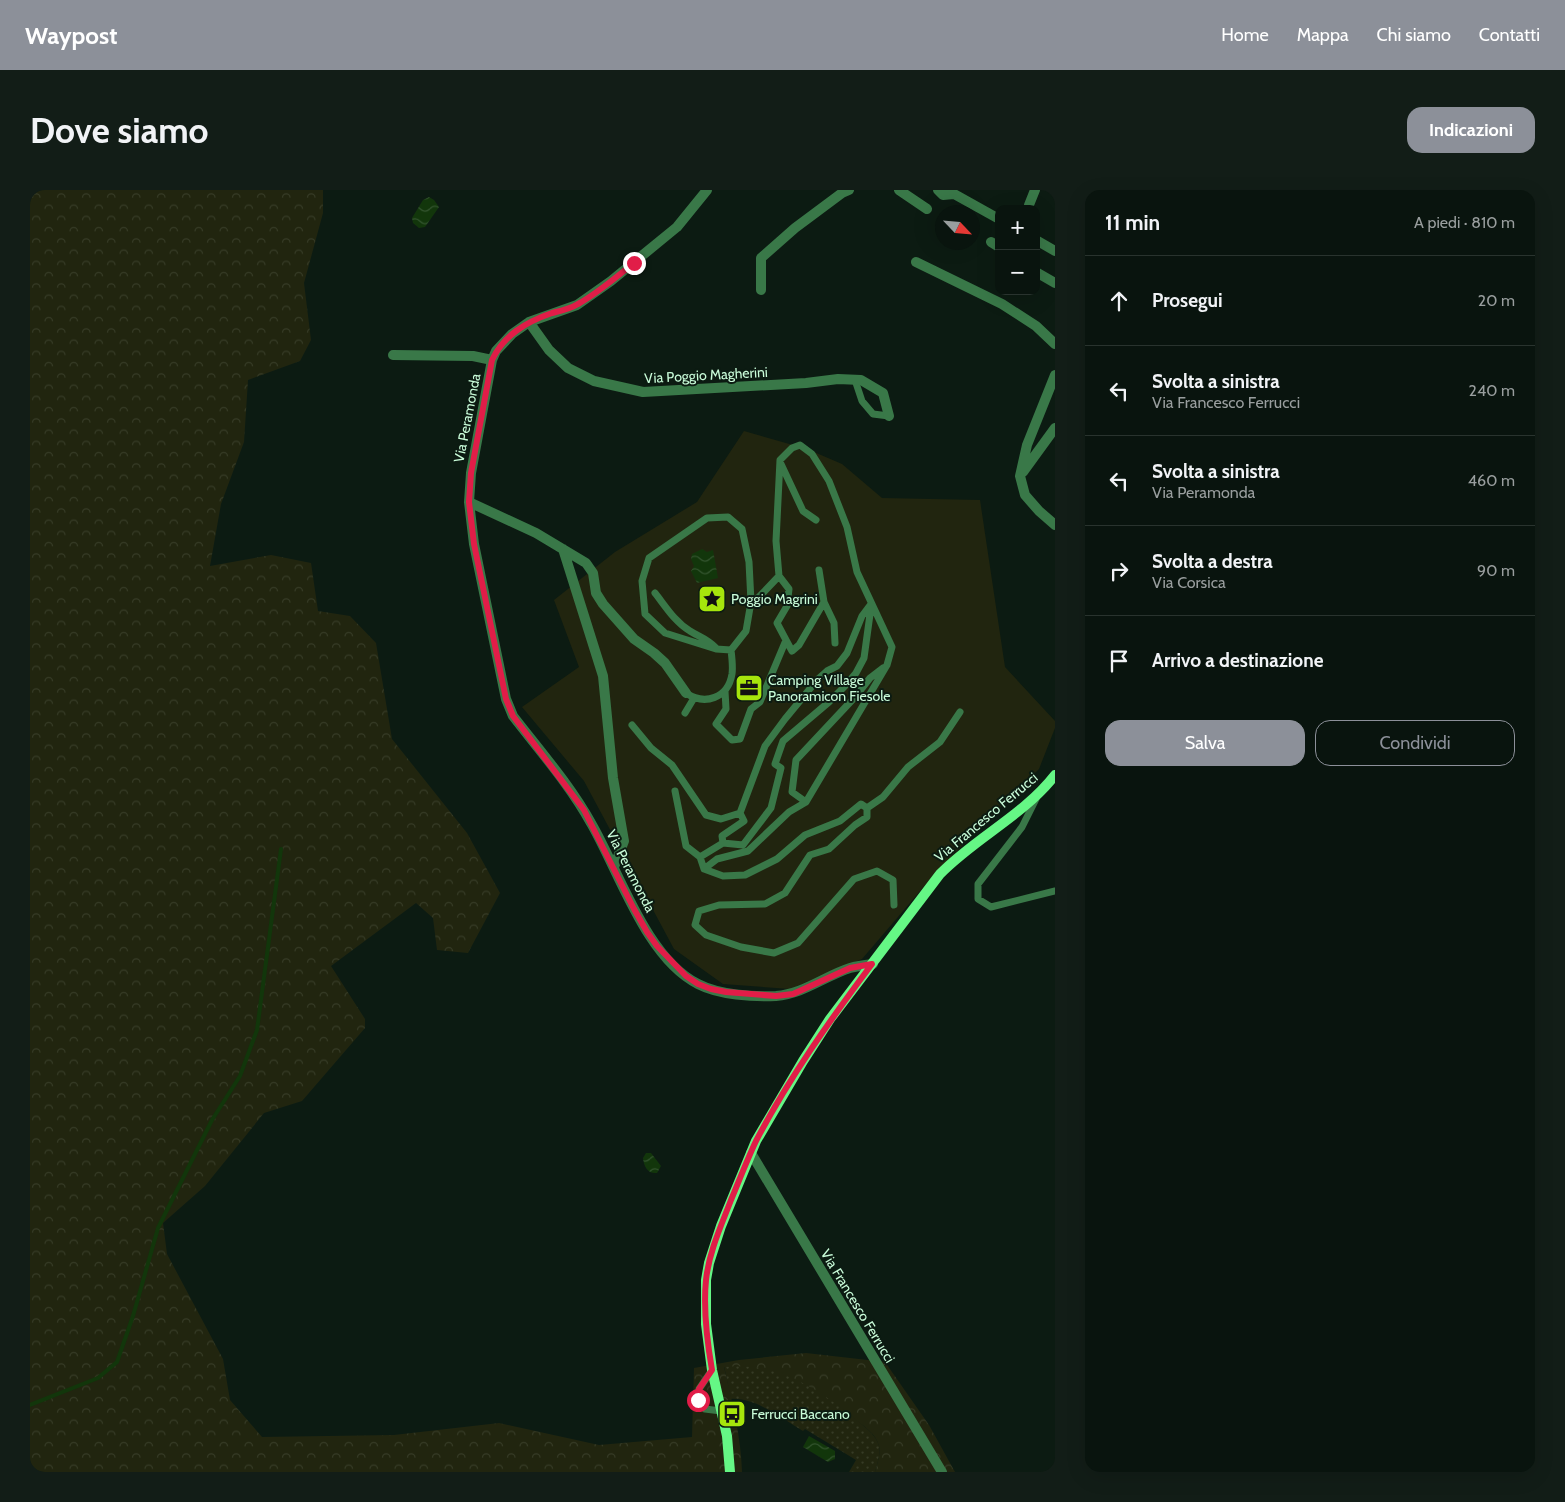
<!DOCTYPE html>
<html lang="it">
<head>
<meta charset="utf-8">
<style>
	body { margin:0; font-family:Cabin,sans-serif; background:#121d17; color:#f1f3f6 }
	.controls { position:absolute; right:15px; top:15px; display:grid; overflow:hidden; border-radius:10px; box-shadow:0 5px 20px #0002 }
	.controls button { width:45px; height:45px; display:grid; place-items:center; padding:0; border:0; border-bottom:1px solid #29332e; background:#09140e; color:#f1f3f6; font:25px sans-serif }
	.compass { position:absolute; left:905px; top:15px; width:45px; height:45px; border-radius:50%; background:#09140e; box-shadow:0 5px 20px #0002; rotate:116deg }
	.stop { position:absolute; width:15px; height:15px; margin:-11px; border:4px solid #e11d48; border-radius:50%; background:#fff }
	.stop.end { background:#e11d48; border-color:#fff; box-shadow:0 1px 5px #0008 }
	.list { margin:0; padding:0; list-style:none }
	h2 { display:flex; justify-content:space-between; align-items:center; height:65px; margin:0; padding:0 20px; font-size:21px }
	h2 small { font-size:16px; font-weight:400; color:#999e9e }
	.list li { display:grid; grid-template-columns:32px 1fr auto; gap:15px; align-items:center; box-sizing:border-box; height:90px; padding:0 20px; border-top:1px solid #29332e }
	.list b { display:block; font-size:19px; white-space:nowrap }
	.list p { margin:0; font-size:16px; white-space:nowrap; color:#999e9e }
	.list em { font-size:16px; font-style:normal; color:#999e9e }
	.actions { display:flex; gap:10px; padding:15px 20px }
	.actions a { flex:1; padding:11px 0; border:1px solid #8c9099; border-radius:15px; text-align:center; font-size:18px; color:#8c9099 }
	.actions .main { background:#8c9099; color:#fff }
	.icon { flex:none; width:28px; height:28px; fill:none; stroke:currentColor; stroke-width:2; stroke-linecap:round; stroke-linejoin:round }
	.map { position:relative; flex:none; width:1025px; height:1282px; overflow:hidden; border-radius:15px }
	header { display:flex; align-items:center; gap:30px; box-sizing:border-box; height:70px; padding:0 25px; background:#8c9099; color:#fff }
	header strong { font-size:24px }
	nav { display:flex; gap:28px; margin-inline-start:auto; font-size:18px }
	.intro { display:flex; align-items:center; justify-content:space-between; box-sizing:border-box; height:120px; padding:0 30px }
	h1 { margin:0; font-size:35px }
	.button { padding:12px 22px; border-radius:15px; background:#8c9099; color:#fff; font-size:18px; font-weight:700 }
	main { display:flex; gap:30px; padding:0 30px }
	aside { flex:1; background:#09140e; border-radius:15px; box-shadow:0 5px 20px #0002 }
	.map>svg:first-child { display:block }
	.grass { fill:url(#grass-dots) }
	.forest { fill:url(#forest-crowns) }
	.park { fill:#21250f }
	.water { fill:url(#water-waves) }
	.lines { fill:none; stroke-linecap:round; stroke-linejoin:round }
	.stream { stroke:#12360b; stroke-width:4 }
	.lane { stroke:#397848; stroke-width:7 }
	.street { stroke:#397848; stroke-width:10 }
	.secondary { stroke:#65f785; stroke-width:10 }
	.route { stroke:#e11d48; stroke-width:6 }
	.labels { text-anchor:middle; stroke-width:4; stroke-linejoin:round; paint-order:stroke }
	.street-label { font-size:14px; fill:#c9fcd9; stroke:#0c1b12 }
	.poi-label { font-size:14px; fill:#c9fcd9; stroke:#0c1b12; text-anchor:start }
</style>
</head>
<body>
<header>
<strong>Waypost</strong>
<nav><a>Home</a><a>Mappa</a><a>Chi siamo</a><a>Contatti</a></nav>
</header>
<div class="intro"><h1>Dove siamo</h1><a class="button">Indicazioni</a></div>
<main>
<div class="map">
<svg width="1025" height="1282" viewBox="0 0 1025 1282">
	<defs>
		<pattern id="grass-dots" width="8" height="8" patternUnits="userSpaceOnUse" patternTransform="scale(1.25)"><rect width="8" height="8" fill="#21250f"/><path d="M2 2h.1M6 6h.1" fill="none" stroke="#363b26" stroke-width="1.8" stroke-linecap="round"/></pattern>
		<pattern id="forest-crowns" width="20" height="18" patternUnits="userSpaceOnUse" patternTransform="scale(1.25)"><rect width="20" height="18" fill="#21250f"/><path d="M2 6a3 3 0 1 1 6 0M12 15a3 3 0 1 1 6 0" fill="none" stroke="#363b26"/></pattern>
		<pattern id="water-waves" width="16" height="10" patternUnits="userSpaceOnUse" patternTransform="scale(1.25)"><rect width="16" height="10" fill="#12360b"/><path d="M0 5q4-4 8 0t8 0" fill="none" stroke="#33542e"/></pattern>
	</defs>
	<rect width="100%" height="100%" fill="#0c1b12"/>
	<path class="grass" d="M 694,1176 C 704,1176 715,1175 725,1176 C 766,1183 799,1206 829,1232 C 837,1239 846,1245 849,1256 C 851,1263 847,1275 845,1282 L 819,1282 L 826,1270 L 775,1239 L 773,1241 C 753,1229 725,1207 701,1209 Z"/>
	<path class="forest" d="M 0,0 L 293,0 L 293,23 L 274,93 L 281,150 L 270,171 L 218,190 L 214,252 L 191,314 L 180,376 L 241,365 L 281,373 L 288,421 L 320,426 L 346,453 L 362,549 L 437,643 L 470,703 L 438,763 L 407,760 L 403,728 L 386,713 L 301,776 L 335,829 L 335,838 L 272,911 L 234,923 L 175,996 L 133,1033 L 137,1064 L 193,1169 L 200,1210 L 232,1247 L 364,1245 L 469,1233 L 569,1255 L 662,1247 L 664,1178 L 709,1170 L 776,1163 L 855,1172 L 899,1235 L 925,1282 L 845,1282 C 847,1275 851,1263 849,1256 C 846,1244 835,1237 826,1230 C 789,1198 744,1171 694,1177 C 702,1211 711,1246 712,1282 L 0,1282 Z"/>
	<path class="park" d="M 714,241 L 777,259 L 812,274 L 852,308 L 950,310 L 975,477 L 1025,531 L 1025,538 L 1009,579 L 909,679 L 832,769 L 760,799 L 693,794 L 644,759 L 554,591 L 492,517 L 549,477 L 524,410 L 585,362 L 667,312 Z"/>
	<path class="water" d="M 399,7 L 404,10 L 409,17 L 395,37 L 389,38 L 383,33 L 382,28 L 393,10 Z
		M 672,359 L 677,362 L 683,360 L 688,388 L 667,393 L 661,381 L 664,376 L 661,369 L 662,364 Z
		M 616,963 L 621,963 L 631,976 L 627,983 C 618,984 614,977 613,968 Z
		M 779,1246 L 805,1261 L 805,1269 L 798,1272 L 773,1257 Z"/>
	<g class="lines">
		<path class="stream" d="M 0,1215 L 68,1188 L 87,1172 L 103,1126 L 128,1038 L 182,930 L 210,886 L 227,840 L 251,659"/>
		<path class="lane" d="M 825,190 L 832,211 L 843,224 L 859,226
			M 751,274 L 773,321 L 786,330
			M 625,403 C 636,417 645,432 660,441 C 671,448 676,448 686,458
			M 721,412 L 729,407 L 749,386 L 746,351 L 750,270 L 762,258 L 770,255 L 782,264 L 799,291 L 817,337 L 827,382 L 862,457 L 857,475 L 776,612 L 759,622 L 718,661 L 687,669 L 674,679 L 693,686 L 715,685 L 747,669 L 775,645 L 810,631 L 831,614 L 837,618 L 853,607 L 878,577 L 910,552 L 930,522
			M 794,412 L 804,433 L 805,453
			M 756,450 L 762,461 L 769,455 L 794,412 L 789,380
			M 695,501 L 696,519 L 686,534 L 702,550 L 710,549 L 721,519 L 730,512 L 756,450 L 747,433 L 757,416 L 759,399 L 749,386
			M 656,503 C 675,516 698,508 702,484 C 703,477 702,468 701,460 L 716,441 L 721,412 L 719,372 L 712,339 L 698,327 L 677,328 L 619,368 L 612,391 L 615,424 L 635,443 L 686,459 L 701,460
			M 655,523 L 664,508
			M 602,535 L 621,558 L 642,575 L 676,625 L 691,629 L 710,623
			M 645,601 L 656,656 L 670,667
			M 1006,609 L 992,637 L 948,694 L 948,709 L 961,717 L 1025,701
			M 776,612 L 762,602 L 766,570 L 825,507 L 840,488 L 853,478
			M 837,618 L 837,627 L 825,635 L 799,659 L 780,665 L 755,703 L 735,714 L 689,715 L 669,721 L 665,735 L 676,745 L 711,757 L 744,763 L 768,753 L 824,689 L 847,681 L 863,690 L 864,715
			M 693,653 L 713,655 L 741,618 L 751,578 L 745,574 L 753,551 L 799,512 L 815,496 L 826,483 L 834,468 L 841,417
			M 674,679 L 670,667 L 693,653 L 692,646 L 714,631 L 710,623 L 735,556 L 755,529 L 788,489 L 797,481 L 807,476 L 817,463 L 832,426 L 841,414
			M 682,1180 L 669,1199 L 668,1210 L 675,1219 L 691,1221"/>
		<path class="street" d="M 677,0 L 647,37 L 581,91 L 547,115 L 499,132 L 482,144 L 466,161 L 462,170 L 441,283 L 439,312 L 444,354 L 476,509 L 483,526 C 510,561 540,595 561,633 C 589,681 616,768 668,794 C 689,805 723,807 746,806 C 773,804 795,786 820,778 C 827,776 835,775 843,774
			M 869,0 L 897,19
			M 908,0 L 913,5 L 924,4 L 969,29
			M 999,15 L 1005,0
			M 1006,50 L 1025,61
			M 961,52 L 969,57
			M 886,72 L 972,114 L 1006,136 L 1025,154
			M 1006,82 L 1025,93
			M 731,100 L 731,68 L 765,38 L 812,3 L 819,0
			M 499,132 L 519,160 L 538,178 L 564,191 L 613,202 L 776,193 L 808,189 L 831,190 L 853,203 L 859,226
			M 363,165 L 443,166 L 462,170
			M 1025,185 L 997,255 L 990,286 L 995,305 L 1009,321 L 1025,335
			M 993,282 L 1025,238
			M 439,312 L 506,343 L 556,373 L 563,383 L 566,403 L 573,414 L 604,449 L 624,463 L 635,473 L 656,503
			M 533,359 L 573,486 L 583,588 L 594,651 L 584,677
			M 721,963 L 912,1282"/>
		<path class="secondary" d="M 700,1282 L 697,1246 L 682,1180 L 676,1134 L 676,1090 L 679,1073 L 691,1036 L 726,951 L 773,871 L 800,829 L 910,684 C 945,648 994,625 1025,585"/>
	</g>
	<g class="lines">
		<path class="route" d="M 604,73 C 586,87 568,103 548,114 C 540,119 530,121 522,123 C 496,132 474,145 462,170 L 441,283 L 439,312 L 444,354 L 476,509 L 483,526 L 554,620 L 604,719 L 617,742 L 627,756 L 656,786 L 668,794 L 681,799 L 696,802 L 746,806 L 763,804 L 820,778 L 842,774 C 800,830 759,888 726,951 C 717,970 709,991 701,1010 C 691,1036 679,1062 676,1090 C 673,1120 677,1151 682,1180 L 669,1199 L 668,1210"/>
	</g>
	<defs>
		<symbol id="sight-square" viewBox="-11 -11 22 22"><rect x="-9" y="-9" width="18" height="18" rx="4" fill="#a6e50c" stroke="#0c1b12"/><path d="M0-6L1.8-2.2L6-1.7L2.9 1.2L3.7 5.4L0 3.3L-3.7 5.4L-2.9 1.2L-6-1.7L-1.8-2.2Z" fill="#111"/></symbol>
		<symbol id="office-square" viewBox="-11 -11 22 22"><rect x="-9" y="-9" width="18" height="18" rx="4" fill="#a6e50c" stroke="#0c1b12"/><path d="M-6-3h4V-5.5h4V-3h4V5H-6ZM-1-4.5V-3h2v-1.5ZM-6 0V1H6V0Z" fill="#111"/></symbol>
		<symbol id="bus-square" viewBox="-11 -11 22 22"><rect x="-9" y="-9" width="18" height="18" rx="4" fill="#a6e50c" stroke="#0c1b12"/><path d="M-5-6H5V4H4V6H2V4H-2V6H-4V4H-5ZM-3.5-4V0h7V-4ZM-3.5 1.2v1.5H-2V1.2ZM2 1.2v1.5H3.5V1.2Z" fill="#111"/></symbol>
	</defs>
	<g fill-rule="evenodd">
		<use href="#sight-square" x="666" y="393" width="32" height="32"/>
		<use href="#office-square" x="703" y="482" width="32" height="32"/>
		<use href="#bus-square" x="686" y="1208" width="32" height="32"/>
	</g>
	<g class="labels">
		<g class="street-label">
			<text transform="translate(676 185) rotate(-3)" y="5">Via Poggio Magherini</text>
			<text transform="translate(437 228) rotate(-79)" y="5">Via Peramonda</text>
			<text transform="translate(956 627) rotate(-40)" y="5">Via Francesco Ferrucci</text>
			<text transform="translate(601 681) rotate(63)" y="5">Via Peramonda</text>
			<text transform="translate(828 1116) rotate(59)" y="5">Via Francesco Ferrucci</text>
		</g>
		<g class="poi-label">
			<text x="701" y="414">Poggio Magrini</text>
			<text x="738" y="495">Camping Village<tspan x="738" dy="16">Panoramicon Fiesole</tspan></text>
			<text x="721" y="1229">Ferrucci Baccano</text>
		</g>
	</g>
</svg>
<div class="controls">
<button>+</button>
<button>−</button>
</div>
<svg class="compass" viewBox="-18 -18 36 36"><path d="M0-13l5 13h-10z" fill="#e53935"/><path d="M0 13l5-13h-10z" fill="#999e9e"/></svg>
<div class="stop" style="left:668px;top:1210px"></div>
<div class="stop end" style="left:604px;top:73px"></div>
</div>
<aside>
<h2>11 min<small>A piedi · 810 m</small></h2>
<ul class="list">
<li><svg class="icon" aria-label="ahead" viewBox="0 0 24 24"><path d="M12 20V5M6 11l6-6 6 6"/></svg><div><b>Prosegui</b></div><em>20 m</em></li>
<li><svg class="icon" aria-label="left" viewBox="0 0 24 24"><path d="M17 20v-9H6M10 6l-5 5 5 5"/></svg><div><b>Svolta a sinistra</b><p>Via Francesco Ferrucci</p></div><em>240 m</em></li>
<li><svg class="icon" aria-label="left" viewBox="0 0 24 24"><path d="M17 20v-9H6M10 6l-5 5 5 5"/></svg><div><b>Svolta a sinistra</b><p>Via Peramonda</p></div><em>460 m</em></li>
<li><svg class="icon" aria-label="right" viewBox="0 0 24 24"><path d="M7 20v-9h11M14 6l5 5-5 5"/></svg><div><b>Svolta a destra</b><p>Via Corsica</p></div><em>90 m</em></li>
<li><svg class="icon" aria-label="arrive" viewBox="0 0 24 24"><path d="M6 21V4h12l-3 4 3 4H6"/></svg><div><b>Arrivo a destinazione</b></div></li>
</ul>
<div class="actions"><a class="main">Salva</a><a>Condividi</a></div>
</aside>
</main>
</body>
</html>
